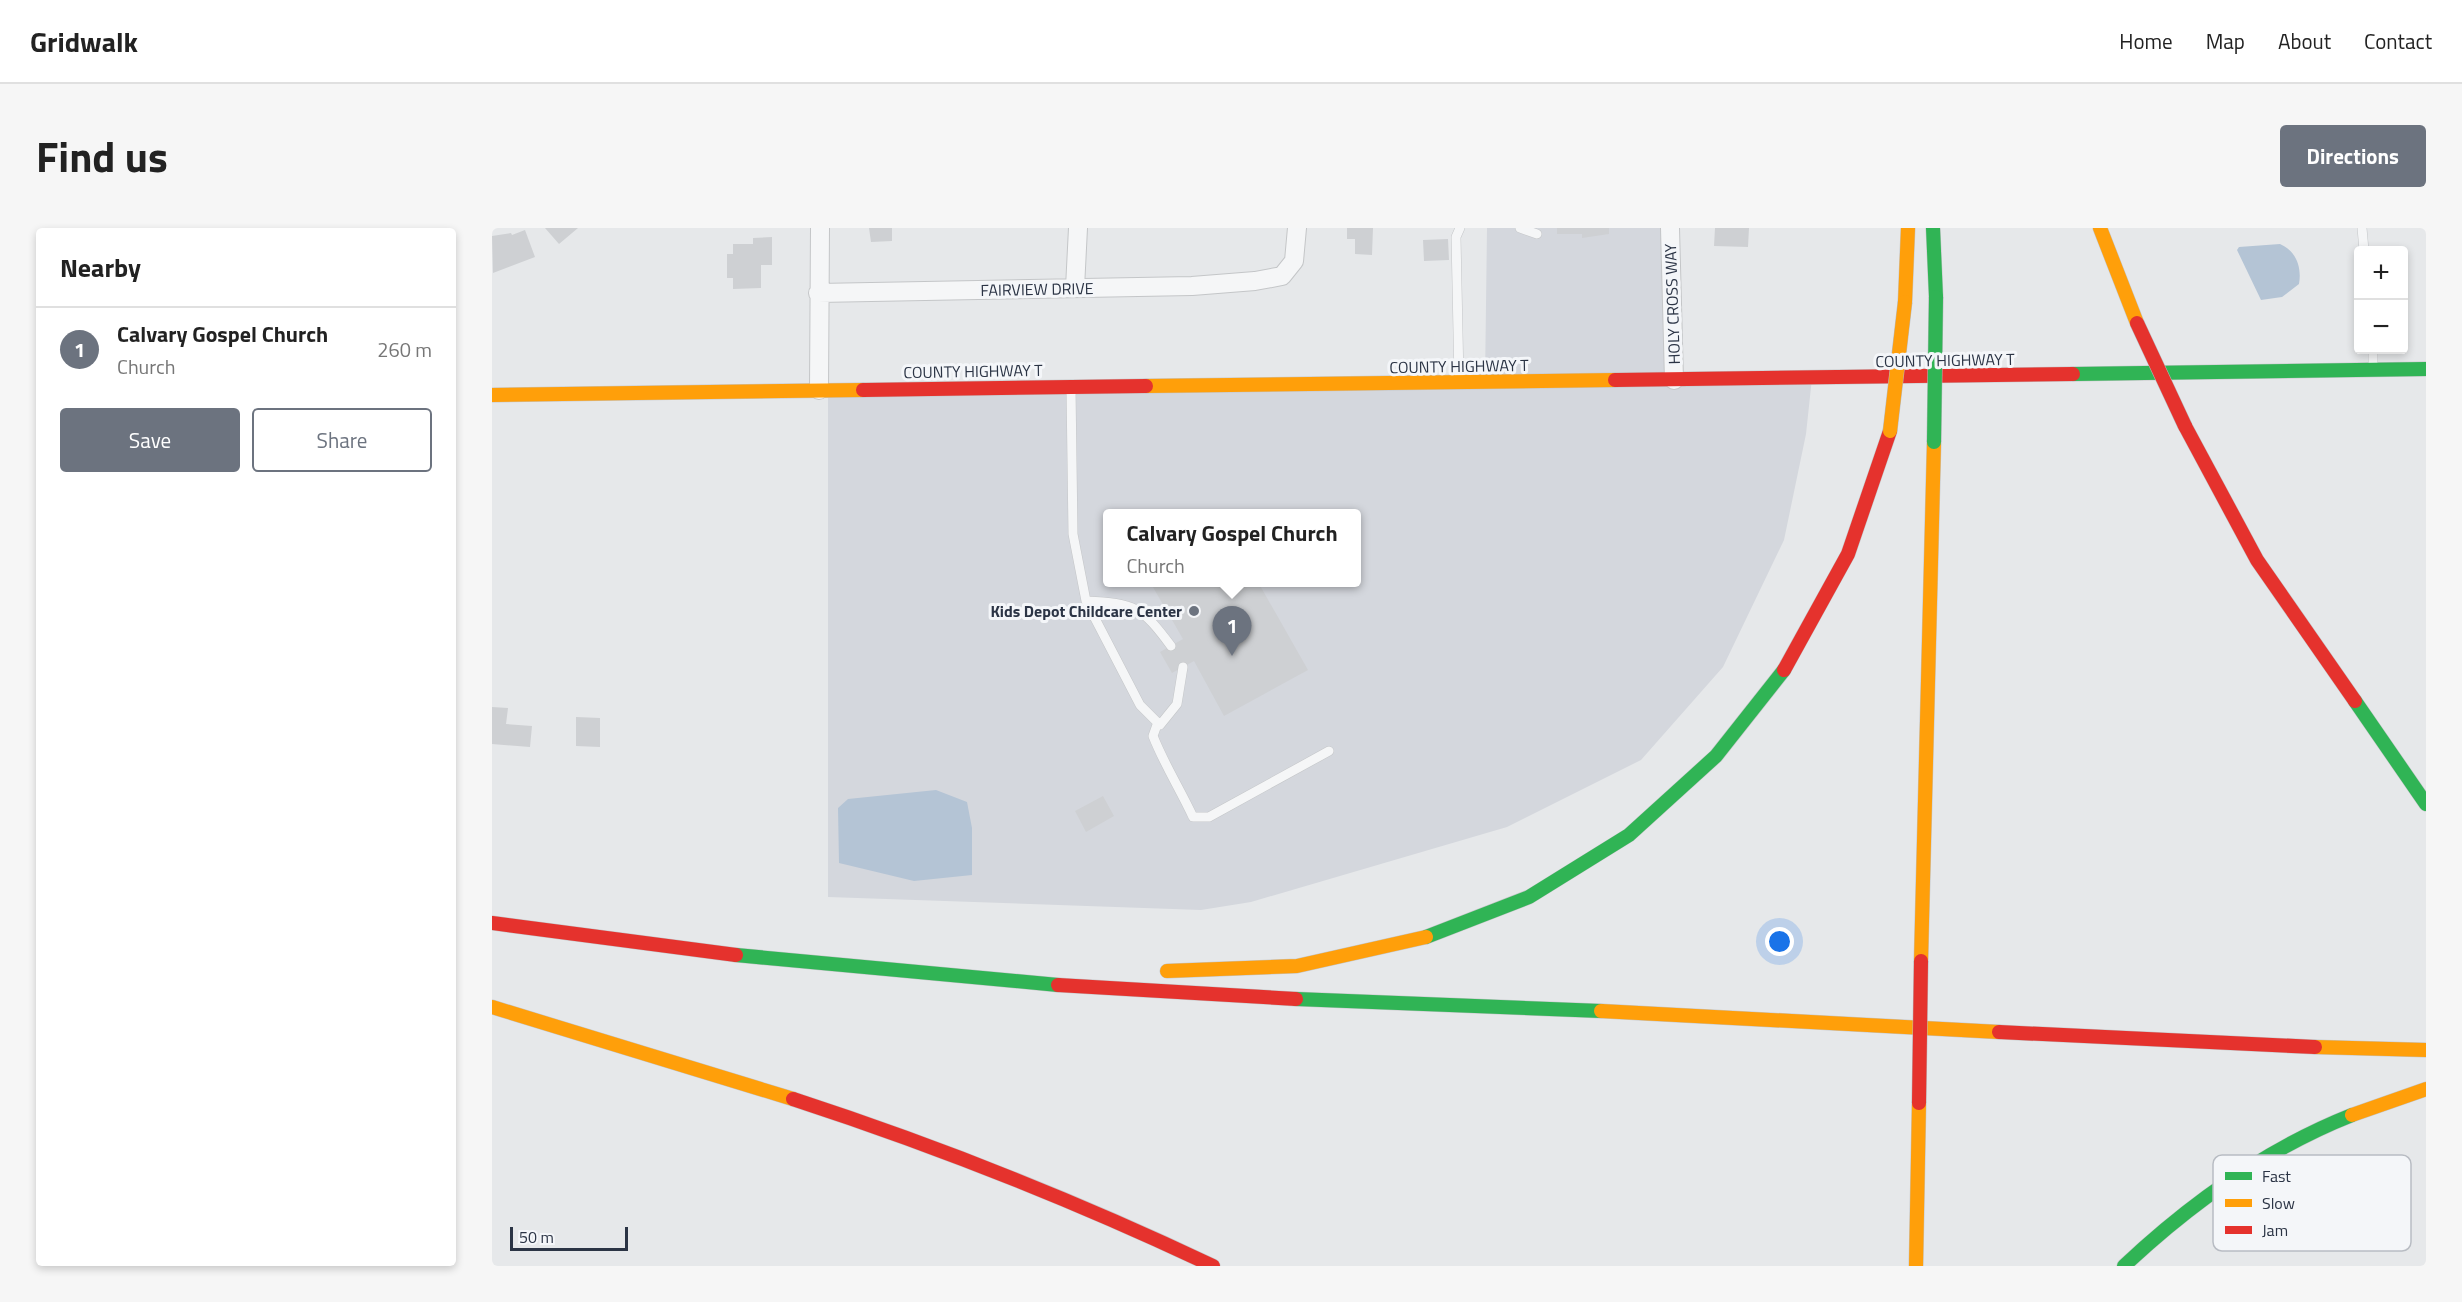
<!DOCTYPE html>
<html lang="en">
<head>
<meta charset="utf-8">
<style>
	body { margin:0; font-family:"Titillium Web",sans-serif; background:#f6f6f6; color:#222 }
	.controls { position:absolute; right:18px; top:18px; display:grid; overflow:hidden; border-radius:6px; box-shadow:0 3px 9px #0003 }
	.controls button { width:54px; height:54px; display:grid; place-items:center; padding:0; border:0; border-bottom:2px solid #e0e0e0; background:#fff; color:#222; font:30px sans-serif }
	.scale { position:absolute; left:18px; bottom:15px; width:118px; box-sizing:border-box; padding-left:6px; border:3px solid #2b3445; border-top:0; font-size:16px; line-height:21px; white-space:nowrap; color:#2b3445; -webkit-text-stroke:4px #f4f6f9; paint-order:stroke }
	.you { position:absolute; left:1288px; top:714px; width:21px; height:21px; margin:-15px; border:4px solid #fff; border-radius:50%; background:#1a73e8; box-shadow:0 0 0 9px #1a73e833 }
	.badge { display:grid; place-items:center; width:39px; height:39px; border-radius:50%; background:#6c737f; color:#fff; font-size:20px; font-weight:700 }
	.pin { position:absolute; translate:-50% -50px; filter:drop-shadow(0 2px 3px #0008) }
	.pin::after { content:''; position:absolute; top:32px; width:21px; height:18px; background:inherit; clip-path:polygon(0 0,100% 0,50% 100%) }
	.popup { position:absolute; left:611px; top:281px; width:258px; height:78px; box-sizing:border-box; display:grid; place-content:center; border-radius:6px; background:#fff; filter:drop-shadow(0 2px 4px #0005); font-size:20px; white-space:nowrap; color:#767676 }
	.popup b { font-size:22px; color:#222 }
	.popup::after { content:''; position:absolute; left:50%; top:100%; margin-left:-12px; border:12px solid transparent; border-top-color:#fff }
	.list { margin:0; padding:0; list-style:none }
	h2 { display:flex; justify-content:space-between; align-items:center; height:78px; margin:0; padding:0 24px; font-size:26px }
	h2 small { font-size:20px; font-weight:400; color:#767676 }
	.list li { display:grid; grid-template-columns:39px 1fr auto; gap:18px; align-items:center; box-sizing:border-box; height:84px; padding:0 24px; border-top:2px solid #e0e0e0 }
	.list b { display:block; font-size:22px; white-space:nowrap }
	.list p { margin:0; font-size:20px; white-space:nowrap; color:#767676 }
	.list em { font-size:20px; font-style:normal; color:#767676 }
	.actions { display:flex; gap:12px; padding:18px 24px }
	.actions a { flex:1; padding:14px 0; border:2px solid #6c737f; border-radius:6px; text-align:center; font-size:21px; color:#6c737f }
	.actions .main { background:#6c737f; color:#fff }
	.map { position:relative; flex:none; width:1934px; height:1038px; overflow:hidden; border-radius:6px }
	header { display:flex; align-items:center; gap:36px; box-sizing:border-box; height:84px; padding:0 30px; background:#fff; border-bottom:2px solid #e0e0e0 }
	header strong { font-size:28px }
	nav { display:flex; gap:33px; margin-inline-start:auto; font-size:21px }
	.intro { display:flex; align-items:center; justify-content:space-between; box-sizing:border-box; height:144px; padding:0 36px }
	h1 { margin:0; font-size:42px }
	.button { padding:15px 27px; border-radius:6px; background:#6c737f; color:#fff; font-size:21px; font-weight:700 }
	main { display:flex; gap:36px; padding:0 36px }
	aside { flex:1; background:#fff; border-radius:6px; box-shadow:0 3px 9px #0003 }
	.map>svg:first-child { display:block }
	.built { fill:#d4d7dd; fill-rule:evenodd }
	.water { fill:#b4c4d5 }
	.building { fill:#ced0d3 }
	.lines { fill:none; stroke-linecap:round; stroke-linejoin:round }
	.lane-casing { stroke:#c4c6c8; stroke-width:10 }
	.street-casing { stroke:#c4c6c8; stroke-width:20 }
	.fast-casing { stroke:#c4c6c8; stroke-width:15 }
	.slow-casing { stroke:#c4c6c8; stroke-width:15 }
	.jam-casing { stroke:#c4c6c8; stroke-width:15 }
	.lane { stroke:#f5f6f7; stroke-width:9 }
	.street { stroke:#f5f6f7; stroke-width:18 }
	.fast { stroke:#30b455; stroke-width:14 }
	.slow { stroke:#ff9f0a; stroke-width:14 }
	.jam { stroke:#e5322d; stroke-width:14 }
	.fast-bridge-casing { stroke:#b8bbbf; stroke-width:15; stroke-linecap:butt }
	.slow-bridge-casing { stroke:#b8bbbf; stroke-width:15; stroke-linecap:butt }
	.jam-bridge-casing { stroke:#b8bbbf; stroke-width:15; stroke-linecap:butt }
	.fast-bridge { stroke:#30b455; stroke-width:14 }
	.slow-bridge { stroke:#ff9f0a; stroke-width:14 }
	.jam-bridge { stroke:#e5322d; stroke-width:14 }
	.poi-dot { fill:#6c737f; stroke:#f4f6f9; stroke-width:2 }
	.labels { text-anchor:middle; stroke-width:6; stroke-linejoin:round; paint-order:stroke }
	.street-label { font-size:16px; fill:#2b3445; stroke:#f4f6f9 }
	.poi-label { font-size:16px; font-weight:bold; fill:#2b3445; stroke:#f4f6f9; text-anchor:end }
	.key { fill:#f4f6f9; stroke:#b8bcc3; stroke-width:1.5 }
	.key-label { font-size:16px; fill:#2b3445 }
</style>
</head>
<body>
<header>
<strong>Gridwalk</strong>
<nav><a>Home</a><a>Map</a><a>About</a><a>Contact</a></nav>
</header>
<div class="intro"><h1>Find us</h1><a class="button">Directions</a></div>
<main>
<aside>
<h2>Nearby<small></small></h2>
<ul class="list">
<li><span class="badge">1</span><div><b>Calvary Gospel Church</b><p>Church</p></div><em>260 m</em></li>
</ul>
<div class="actions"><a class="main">Save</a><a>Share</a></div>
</aside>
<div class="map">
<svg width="1934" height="1038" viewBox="0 0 1934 1038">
	<rect width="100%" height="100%" fill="#e6e8ea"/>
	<path class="built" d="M 995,0 L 1178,0 L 1182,152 L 1320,150 L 1314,206 L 1292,312 L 1231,439 L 1149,532 L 1015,599 L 759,674 L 709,682 L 336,669 L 336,162 L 993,154 ZM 616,286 L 864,286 L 864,354 L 616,354 Z"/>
	<path class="water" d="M 1788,16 C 1804,23 1810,39 1807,56 L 1790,69 L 1769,72 L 1745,22 L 1747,19 Z
		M 444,562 L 475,574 L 480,600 L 480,647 L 422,653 L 347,635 L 346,580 L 356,571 Z"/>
	<path class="building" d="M 53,0 L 86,0 L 67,16 Z
		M 377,0 L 400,0 L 400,13 L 379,14 Z
		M 855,0 L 881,0 L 880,27 L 863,26 L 863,11 L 855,11 Z
		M 1065,0 L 1117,0 L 1117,6 L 1090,10 L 1090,6 L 1065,6 Z
		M 1223,0 L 1257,0 L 1256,19 L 1222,18 Z
		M 33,2 L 43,29 L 1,45 L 0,8 L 19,5 L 20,7 Z
		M 280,9 L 280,37 L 269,37 L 269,60 L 241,61 L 241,50 L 235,50 L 235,26 L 241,26 L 241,16 L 261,16 L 261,10 Z
		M 956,11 L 957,32 L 932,33 L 931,12 Z
		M 658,354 L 766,354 L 816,442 L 732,488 L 702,433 L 680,445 L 668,424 L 691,411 Z
		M 0,479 L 16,480 L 14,496 L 40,498 L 38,519 L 0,516 Z
		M 84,489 L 108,490 L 108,519 L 84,518 Z
		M 611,568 L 622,588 L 594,604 L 583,583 Z"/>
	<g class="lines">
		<defs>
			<path id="lane" d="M 1028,0 L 1045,6
				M 1870,0 L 1872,22
				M 1881,122 L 1881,140
				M 967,152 L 964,9 L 968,0
				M 579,161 L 581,306 L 594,373 C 643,375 650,379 679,418
				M 594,373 L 648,477 L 668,497 L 685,476 L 691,439
				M 666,494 L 661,508 C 672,536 688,561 701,589 L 717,589 L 837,523"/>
			<path id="street" d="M 1178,0 L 1182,152
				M 583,60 L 586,0
				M 326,65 L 700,58 L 763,53 L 790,48 L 802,33 L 805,0
				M 327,162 L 328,0"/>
			<path id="fast" d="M 1441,0 L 1444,69
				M 1581,146 L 1934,141
				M 1863,473 L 1934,576
				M 934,709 L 1037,669 L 1137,607 L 1224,528 L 1292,442
				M 244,727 L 566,757
				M 804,771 L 1109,783
				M 1632,1038 C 1699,975 1774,921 1860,887"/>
			<path id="slow" d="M 1608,0 L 1645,95
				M 1413,74 L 1416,0
				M 654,158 L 1123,152
				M 0,167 L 371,162
				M 1429,733 L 1442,214
				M 675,743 L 805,738 L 934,709
				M 0,779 L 301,871
				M 1109,783 L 1507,804
				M 1823,819 L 1934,822
				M 1860,887 L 1934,861
				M 1424,1038 L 1427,875"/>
			<path id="jam" d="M 1123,152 L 1581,146
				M 371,162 L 654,158
				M 1693,198 L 1765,332 L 1863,473
				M 1292,442 L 1356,326 L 1398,203
				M 0,695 L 244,727
				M 566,757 L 804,771
				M 1507,804 L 1823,819
				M 301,871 C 445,918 584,973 721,1038"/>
		</defs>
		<use href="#lane" class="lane-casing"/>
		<use href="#street" class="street-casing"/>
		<use href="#fast" class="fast-casing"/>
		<use href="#slow" class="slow-casing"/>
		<use href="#jam" class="jam-casing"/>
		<use href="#lane" class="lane"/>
		<use href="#street" class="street"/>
		<use href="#fast" class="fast"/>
		<use href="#slow" class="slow"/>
		<use href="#jam" class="jam"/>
		<defs>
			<path id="fast-bridge" d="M 1442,214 L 1444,69"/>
			<path id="slow-bridge" d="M 1398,203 L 1413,74"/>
			<path id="jam-bridge" d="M 1645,95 L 1693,198
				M 1427,875 L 1429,733"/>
		</defs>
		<use href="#fast-bridge" class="fast-bridge-casing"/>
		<use href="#slow-bridge" class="slow-bridge-casing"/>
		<use href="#jam-bridge" class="jam-bridge-casing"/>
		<use href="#fast-bridge" class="fast-bridge"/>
		<use href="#slow-bridge" class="slow-bridge"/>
		<use href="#jam-bridge" class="jam-bridge"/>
	</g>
	<circle class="poi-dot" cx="702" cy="383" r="6"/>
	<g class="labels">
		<g class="street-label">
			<text transform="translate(545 61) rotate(-1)" y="6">FAIRVIEW DRIVE</text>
			<text transform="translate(1180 76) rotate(-92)" y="6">HOLY CROSS WAY</text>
			<text transform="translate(1453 132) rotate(-1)" y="6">COUNTY HIGHWAY T</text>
			<text transform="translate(967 138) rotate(-1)" y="6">COUNTY HIGHWAY T</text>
			<text transform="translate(481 143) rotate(-1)" y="6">COUNTY HIGHWAY T</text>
		</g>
		<g class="poi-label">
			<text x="690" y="389">Kids Depot Childcare Center</text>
		</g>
	</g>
	<rect x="1721" y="927" width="198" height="96" rx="9" class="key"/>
	<rect x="1733" y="944" width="27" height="8" fill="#30b455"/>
	<rect x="1733" y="971" width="27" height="8" fill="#ff9f0a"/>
	<rect x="1733" y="998" width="27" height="8" fill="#e5322d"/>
	<g class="key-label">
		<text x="1770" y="954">Fast</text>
		<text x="1770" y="981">Slow</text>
		<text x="1770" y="1008">Jam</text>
	</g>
</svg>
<div class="controls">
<button>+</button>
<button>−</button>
</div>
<div class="scale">50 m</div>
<div class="you"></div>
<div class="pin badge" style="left:740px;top:428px">1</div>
<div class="popup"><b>Calvary Gospel Church</b>Church</div>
</div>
</main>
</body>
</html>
